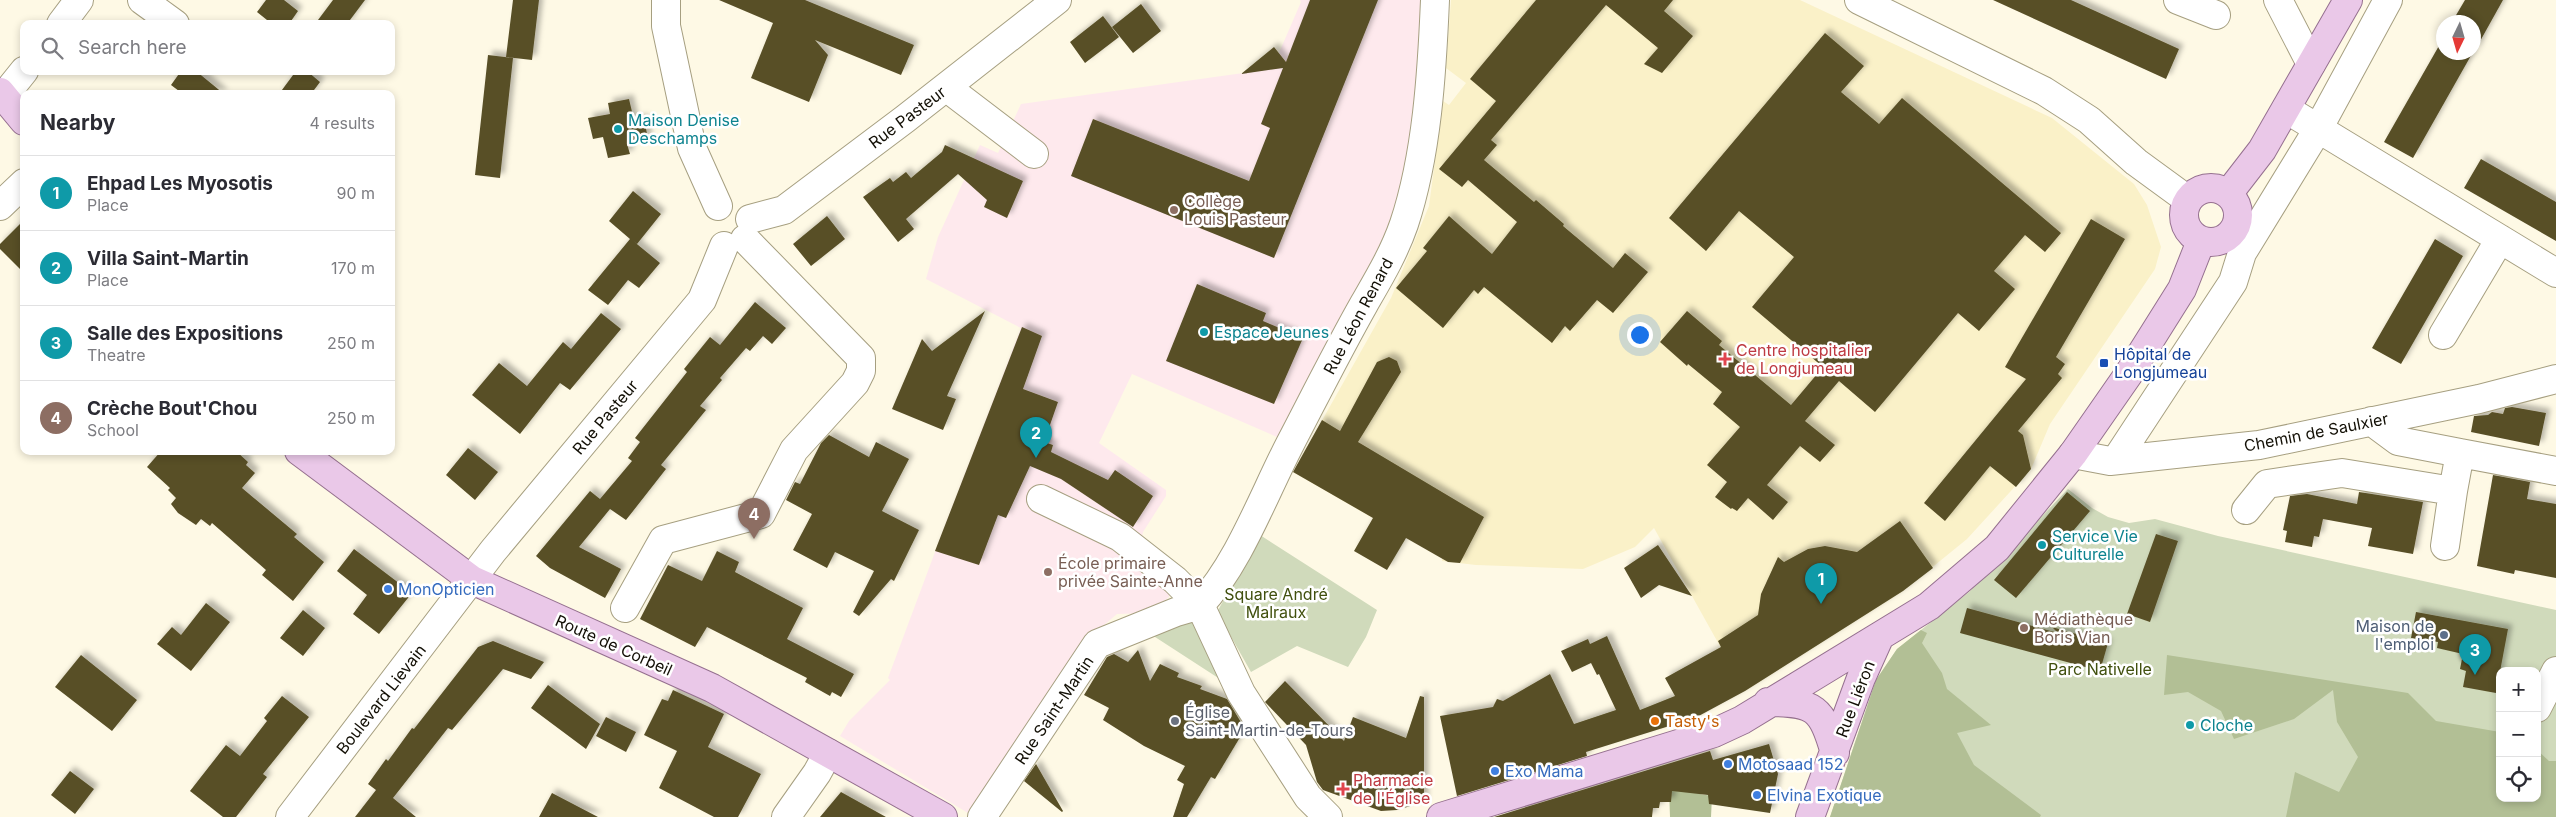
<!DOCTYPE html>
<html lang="en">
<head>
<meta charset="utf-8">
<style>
	body { margin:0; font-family:Inter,sans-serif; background:#f2f2f3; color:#2b2b33 }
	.controls { position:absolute; right:15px; bottom:15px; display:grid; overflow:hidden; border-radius:10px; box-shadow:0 2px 8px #0003 }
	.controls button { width:45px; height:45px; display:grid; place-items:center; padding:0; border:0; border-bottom:1px solid #e1e1e2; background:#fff; color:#2b2b33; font:25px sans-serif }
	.compass { position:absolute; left:2436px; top:15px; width:45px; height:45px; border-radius:50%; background:#fff; box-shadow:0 2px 8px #0003; rotate:185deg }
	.you { position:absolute; left:1639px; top:334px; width:18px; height:18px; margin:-12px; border:4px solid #fff; border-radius:50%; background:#1a73e8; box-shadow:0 0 0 8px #1a73e833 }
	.badge { display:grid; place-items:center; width:32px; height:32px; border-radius:50%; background:#a43491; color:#fff; font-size:16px; font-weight:700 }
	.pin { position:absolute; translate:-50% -41px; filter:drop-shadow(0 1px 2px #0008) }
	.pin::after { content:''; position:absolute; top:26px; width:18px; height:15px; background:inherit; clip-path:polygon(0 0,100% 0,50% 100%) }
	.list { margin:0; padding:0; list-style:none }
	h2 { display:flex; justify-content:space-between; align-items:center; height:65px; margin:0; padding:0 20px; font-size:21px }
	h2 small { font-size:16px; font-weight:400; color:#7c7c81 }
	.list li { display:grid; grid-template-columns:32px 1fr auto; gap:15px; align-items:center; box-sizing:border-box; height:75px; padding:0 20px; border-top:1px solid #e1e1e2 }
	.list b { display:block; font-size:19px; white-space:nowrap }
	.list p { margin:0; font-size:16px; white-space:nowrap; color:#7c7c81 }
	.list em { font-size:16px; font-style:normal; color:#7c7c81 }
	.icon { flex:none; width:28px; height:28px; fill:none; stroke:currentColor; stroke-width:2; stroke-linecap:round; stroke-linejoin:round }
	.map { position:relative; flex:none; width:2556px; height:817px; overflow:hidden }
	.search { position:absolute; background:#fff; box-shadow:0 2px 8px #0003; left:20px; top:20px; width:375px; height:55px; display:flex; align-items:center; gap:12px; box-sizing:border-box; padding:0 18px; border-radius:10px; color:#7c7c81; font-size:19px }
	.panel { position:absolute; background:#fff; box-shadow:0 2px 8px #0003; left:20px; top:90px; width:375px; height:365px; border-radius:10px }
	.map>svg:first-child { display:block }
	.built { fill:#faf1c8 }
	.education { fill:#fee9ed }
	.green { fill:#d0dabb; fill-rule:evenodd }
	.forest { fill:#b2bf95 }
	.building { fill:#584f27; filter:url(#shadow) }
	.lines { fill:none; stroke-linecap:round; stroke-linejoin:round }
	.minor-casing { stroke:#a69f80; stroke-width:30 }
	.major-casing { stroke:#95708f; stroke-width:30 }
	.minor { stroke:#fff; stroke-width:28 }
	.major { stroke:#eac8e8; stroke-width:28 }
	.culture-dot { fill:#0f9aa8; stroke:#fff; stroke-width:2 }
	.education-dot { fill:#8d6e63; stroke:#fff; stroke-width:2 }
	.health-dot { fill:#e0444e; stroke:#fff; stroke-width:2 }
	.transit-dot { fill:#1a4fb4; stroke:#fff; stroke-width:2 }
	.shop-dot { fill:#3f7fe0; stroke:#fff; stroke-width:2 }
	.service-dot { fill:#5c6f8a; stroke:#fff; stroke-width:2 }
	.worship-dot { fill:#6b7280; stroke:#fff; stroke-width:2 }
	.food-dot { fill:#e8710a; stroke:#fff; stroke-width:2 }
	.labels { text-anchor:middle; stroke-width:5; stroke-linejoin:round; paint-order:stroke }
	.street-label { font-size:16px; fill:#120f05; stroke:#fff }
	.culture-label { font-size:16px; fill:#0d838f; stroke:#fff; text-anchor:start }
	.education-label { font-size:16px; fill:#785e54; stroke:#fff; text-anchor:start }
	.health-label { font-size:16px; fill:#be3a42; stroke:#fff; text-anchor:start }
	.transit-label { font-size:16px; fill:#164399; stroke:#fff; text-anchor:start }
	.shop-label { font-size:16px; fill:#366cbe; stroke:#fff; text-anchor:start }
	.park-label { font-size:16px; fill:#41500e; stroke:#fff }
	.service-label { font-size:16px; fill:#4e5e75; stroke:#fff; text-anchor:end }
	.worship-label { font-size:16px; fill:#5b616d; stroke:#fff; text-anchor:start }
	.food-label { font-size:16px; fill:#c56008; stroke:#fff; text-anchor:start }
</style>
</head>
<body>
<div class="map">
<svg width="2556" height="817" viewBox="0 0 2556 817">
	<defs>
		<filter id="shadow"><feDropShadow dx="4.5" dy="-4.5" stdDeviation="2.5" flood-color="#0004"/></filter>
	</defs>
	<rect width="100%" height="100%" fill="#fef9e5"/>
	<path class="built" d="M 1451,0 L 1800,0 L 2052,118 L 2134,184 L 2147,205 L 2161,247 L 2155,269 L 2050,424 L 2031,469 L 1967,539 L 1903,591 L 1745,691 L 1654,528 L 1635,547 L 1583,569 L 1476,565 L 1442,561 L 1442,558 L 1293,472 L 1391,298 L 1429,206 L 1443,101 L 1449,105 L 1466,83 L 1446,68 Z"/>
	<path class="education" d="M 1300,0 L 1424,0 L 1419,71 L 1405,182 L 1385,247 L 1284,440 L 1132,374 L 1099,443 L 1166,490 L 1166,496 L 1143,532 L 1142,538 L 1170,592 L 1169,597 L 1151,613 L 1117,614 L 1091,636 L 968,813 L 840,736 L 849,721 L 890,680 L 888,678 L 941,536 L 1021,328 L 926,279 L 938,237 L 980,145 L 998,153 L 1021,104 L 1272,69 L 1301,2 Z"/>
	<path class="green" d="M 2068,489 L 2092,508 L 2108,517 L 2129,523 L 2155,519 L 2218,536 L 2556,610 L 2556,817 L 1830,817 L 1876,680 L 1897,649 L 1969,592 ZM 2500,671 L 2537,671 L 2537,798 L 2500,798 Z
		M 1260,535 L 1377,610 L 1366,637 L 1348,667 L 1297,646 L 1251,672 L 1217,612 Z
		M 1191,621 L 1226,683 L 1152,635 Z"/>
	<path class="forest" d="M 1921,630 L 1927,633 L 1922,643 L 1942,673 L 1947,689 L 1991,725 L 1957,733 L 1974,765 L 2041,815 L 2040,817 L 1830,817 L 1876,680 L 1897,649 Z
		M 2167,655 L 2408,693 L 2436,721 L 2500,732 L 2500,798 L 2537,798 L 2537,750 L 2549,761 L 2556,761 L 2556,817 L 2286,817 L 2295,772 L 2339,792 L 2358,757 L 2337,722 L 2333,690 L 2294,719 L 2234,739 L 2221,711 L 2188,692 L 2164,695 Z
		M 1702,784 L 1700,794 L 1712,796 L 1711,817 L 1670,817 L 1669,787 Z"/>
	<path class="building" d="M 266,0 L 284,0 L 298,11 L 289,24 L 272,24 L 257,12 Z
		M 333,0 L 365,0 L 347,24 L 315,24 Z
		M 513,0 L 539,0 L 532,60 L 506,57 Z
		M 719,0 L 805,0 L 914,45 L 901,75 L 815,40 L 828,55 L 809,102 L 751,78 L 773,23 Z
		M 1310,0 L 1378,0 L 1274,258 L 1071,176 L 1093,119 L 1249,181 L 1270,128 L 1261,124 L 1283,68 L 1241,74 L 1274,47 L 1286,62 Z
		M 1536,0 L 1673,0 L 1664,11 L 1693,36 L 1662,73 L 1644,64 L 1658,48 L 1606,5 L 1491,140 L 1497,145 L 1484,160 L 1534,202 L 1536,200 L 1564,224 L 1563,226 L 1613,268 L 1625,253 L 1648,272 L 1613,313 L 1597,300 L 1570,331 L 1565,326 L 1552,343 L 1484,287 L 1478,294 L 1474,290 L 1443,328 L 1396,288 L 1427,251 L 1423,248 L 1449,216 L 1492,254 L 1517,222 L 1468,180 L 1462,187 L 1439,169 L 1496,101 L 1470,79 Z
		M 1993,0 L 2071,0 L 2179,49 L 2166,79 Z
		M 2465,0 L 2503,0 L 2474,52 L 2474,22 L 2452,22 Z
		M 1141,4 L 1161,31 L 1133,53 L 1112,27 Z
		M 1103,16 L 1119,37 L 1085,63 L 1070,42 Z
		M 1825,33 L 1864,66 L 1841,92 L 1879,124 L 1902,98 L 2061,233 L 2045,252 L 2025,235 L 1994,271 L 2015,289 L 1979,331 L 1958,313 L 1875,412 L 1839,381 L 1805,421 L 1835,445 L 1820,462 L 1800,446 L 1767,485 L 1788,502 L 1773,520 L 1748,498 L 1737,511 L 1732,508 L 1731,509 L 1715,497 L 1727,482 L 1707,465 L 1740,427 L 1713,404 L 1722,392 L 1688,364 L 1687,366 L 1660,342 L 1687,311 L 1722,341 L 1719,345 L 1791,405 L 1823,367 L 1752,307 L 1794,257 L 1739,211 L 1706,251 L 1669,218 Z
		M 2444,37 L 2444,52 L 2473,52 L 2413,158 L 2384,142 Z
		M 488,55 L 513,58 L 500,178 L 475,175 Z
		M 181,71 L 196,71 L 224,94 L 183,94 L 171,85 Z
		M 296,71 L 307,71 L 320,82 L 311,94 L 279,94 Z
		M 629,99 L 634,120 L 644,118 L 648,139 L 627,144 L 630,154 L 608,158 L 603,137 L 593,139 L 588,118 L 610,114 L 608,103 Z
		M 945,145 L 1023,181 L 1007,218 L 984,207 L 987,200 L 958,174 L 906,219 L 914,229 L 898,242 L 863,197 L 890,178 L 893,182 L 906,172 L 911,178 L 942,152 Z
		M 2481,159 L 2556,202 L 2556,241 L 2464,188 Z
		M 633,191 L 661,214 L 637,244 L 632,240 L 660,263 L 639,288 L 628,280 L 608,305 L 588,290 L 630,239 L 609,221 Z
		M 827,216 L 845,239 L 811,266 L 793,244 Z
		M 2091,219 L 2125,239 L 2056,357 L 2065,364 L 2058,374 L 2062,378 L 2018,431 L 2023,435 L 2031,469 L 2016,487 L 1990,466 L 1945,521 L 1924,503 L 2026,379 L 2005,367 Z
		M 24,220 L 24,273 L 0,249 L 0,244 Z
		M 2435,239 L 2463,256 L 2401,364 L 2372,348 Z
		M 1197,284 L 1266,313 L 1263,321 L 1303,338 L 1274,404 L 1166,361 Z
		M 755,302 L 786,328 L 772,344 L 763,336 L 750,351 L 746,348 L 720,378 L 722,380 L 700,406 L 706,410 L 661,465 L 666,469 L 626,520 L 610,509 L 579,547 L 621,569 L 605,598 L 550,568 L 536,556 L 590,491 L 600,499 L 632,461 L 628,458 L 640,442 L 635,438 L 687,372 L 684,369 L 710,337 L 720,345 Z
		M 985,311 L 947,396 L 956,399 L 943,430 L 892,409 L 922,339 L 932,351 Z
		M 601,313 L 621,329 L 570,390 L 560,383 L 520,434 L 472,395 L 499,363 L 527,386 L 563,342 L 571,349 Z
		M 1022,327 L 1042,336 L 1023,389 L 1058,402 L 1044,442 L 1053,445 L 1051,452 L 1108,480 L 1115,470 L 1153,496 L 1133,527 L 1061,479 L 1030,466 L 1006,518 L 998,515 L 979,565 L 935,551 Z
		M 1389,357 L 1397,361 L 1401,372 L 1358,442 L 1484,517 L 1460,563 L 1448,562 L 1406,538 L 1387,570 L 1354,551 L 1373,518 L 1293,472 L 1322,420 L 1340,431 L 1377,362 Z
		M 2512,407 L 2546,413 L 2539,446 L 2471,432 L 2474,416 L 2488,415 L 2492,412 L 2503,414 L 2505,408 Z
		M 829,435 L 869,457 L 876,442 L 909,459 L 882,511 L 919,530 L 894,581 L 891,579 L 859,616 L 853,612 L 874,571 L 835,552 L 827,568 L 793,550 L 812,514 L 786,500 L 795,482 L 800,484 L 821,443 Z
		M 468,448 L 498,472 L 475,500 L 446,475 Z
		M 161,451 L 236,451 L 248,462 L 246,465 L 255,473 L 242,488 L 297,534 L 294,537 L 324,562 L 293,601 L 262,575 L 266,570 L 212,523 L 210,526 L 201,519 L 196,525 L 178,513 L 171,504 L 176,498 L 168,490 L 170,488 L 147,467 Z
		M 2493,475 L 2530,482 L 2527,499 L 2556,504 L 2556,578 L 2515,570 L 2514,574 L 2477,566 Z
		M 2067,492 L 2090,511 L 2016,598 L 1994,580 Z
		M 2359,492 L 2423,502 L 2413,554 L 2368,546 L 2372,528 L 2323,519 L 2319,537 L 2314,536 L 2312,547 L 2285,542 L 2287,531 L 2283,530 L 2290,496 L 2307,494 L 2357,504 Z
		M 1900,521 L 1933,568 L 1903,591 L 1745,691 L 1695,718 L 1586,752 L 1587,756 L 1457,796 L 1440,716 L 1493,707 L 1497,699 L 1503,701 L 1550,674 L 1574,724 L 1616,710 L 1599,674 L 1597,675 L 1591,663 L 1572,672 L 1561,651 L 1588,639 L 1590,644 L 1607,636 L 1640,710 L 1675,696 L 1665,678 L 1721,647 L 1718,641 L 1758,615 L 1761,594 L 1778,557 L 1784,562 L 1808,549 L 1825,546 L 1857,552 Z
		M 2156,534 L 2178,541 L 2150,622 L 2127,614 Z
		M 1658,545 L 1692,596 L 1659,585 L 1641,598 L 1624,568 Z
		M 354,549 L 412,593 L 379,634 L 353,614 L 367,595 L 337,571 Z
		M 717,551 L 739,562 L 735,572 L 803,608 L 787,639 L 854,674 L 841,697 L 832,692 L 830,696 L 805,682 L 807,678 L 707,627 L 695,647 L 640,619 L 668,565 L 702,581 Z
		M 206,603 L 230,622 L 191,671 L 157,644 L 172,627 L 181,635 Z
		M 1967,608 L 2058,633 L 2052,627 L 2108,643 L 2100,671 L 1960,633 Z
		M 303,610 L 325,628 L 303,656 L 280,638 Z
		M 2416,612 L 2508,629 L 2496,693 L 2463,687 L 2466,671 L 2460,669 L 2463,654 L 2437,648 L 2438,642 L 2411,638 Z
		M 493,641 L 544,662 L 531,679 L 503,669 L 452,730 L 448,728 L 393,798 L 416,817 L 355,817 L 376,790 L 368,784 L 386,759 L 388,761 L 412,728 L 414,729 L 478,647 Z
		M 1138,650 L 1150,681 L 1160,664 L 1179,673 L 1177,677 L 1202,686 L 1200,689 L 1227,699 L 1245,729 L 1215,779 L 1211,777 L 1187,817 L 1173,817 L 1184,784 L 1177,780 L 1185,766 L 1144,746 L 1103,720 L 1109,708 L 1084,695 L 1107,657 L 1114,654 L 1128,662 Z
		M 81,655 L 137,700 L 112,731 L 55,687 Z
		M 1285,681 L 1344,741 L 1353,717 L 1406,738 L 1420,696 L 1424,697 L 1424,802 L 1397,810 L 1381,811 L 1323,790 L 1317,782 L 1306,745 L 1265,702 Z
		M 548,685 L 600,724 L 586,749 L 531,708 Z
		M 673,690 L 724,714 L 708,747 L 761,774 L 738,817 L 714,817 L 659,788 L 677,751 L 644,735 L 662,699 L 668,701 Z
		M 282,696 L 309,717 L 263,774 L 267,777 L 236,817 L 223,817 L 190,791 L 226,745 L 240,756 L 267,721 L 264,718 Z
		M 606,717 L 636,732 L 626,752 L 596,736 Z
		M 1769,744 L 1778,774 L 1770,813 L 1709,804 L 1708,795 L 1672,791 L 1671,802 L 1660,802 L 1659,808 L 1653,808 L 1652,817 L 1494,817 L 1710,751 L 1713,760 Z
		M 1036,764 L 1063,811 L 1062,812 L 1024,781 Z
		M 70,771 L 94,789 L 75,814 L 51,795 Z
		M 841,792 L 886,817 L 820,817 Z
		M 552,793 L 598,817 L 539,817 Z"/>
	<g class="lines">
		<defs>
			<path id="minor" d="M 142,0 L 175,24
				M 666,0 L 666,26 L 692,148 L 718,206
				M 1859,0 L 2044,91 L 2089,120 L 2136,162 L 2188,200
				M 2178,0 L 2216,15
				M 2278,0 L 2311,64
				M 61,24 L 79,0
				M 946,87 L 1034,154
				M 4,96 L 24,71
				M 2286,109 L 2556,273
				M 0,206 L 24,183
				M 750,219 L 784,210 L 905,119 L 1057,0
				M 2443,335 L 2500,239
				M 2371,421 L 2398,441 L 2460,453
				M 2073,454 L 2110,461 L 2259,445 L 2479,399 L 2556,379
				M 2116,460 L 2233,282 L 2242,253 L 2318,129 L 2388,0
				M 1041,499 L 1120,537 L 1175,580 L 1200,605 L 1241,693 L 1308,797 L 1328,817
				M 2246,510 L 2267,484 L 2342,473 L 2453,491 L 2460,453 L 2556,471
				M 2445,546 L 2453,491
				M 1200,605 C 1239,563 1263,496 1290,444 C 1314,398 1338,350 1364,304 C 1379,278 1394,253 1404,224 C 1427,155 1432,72 1435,0
				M 625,608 L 663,540 L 761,514 L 794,450 L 855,383 L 861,371 L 861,358 L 745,239
				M 2537,708 L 2556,671
				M 290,817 L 493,551 L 702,300 L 724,246
				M 786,817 L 817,773 L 828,753
				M 982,817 L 1097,644 L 1176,612 L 1200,605"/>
			<path id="major" d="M 0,92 L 24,121
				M2184 215a27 27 0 1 1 54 0a27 27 0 1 1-54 0Z
				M 2228,194 L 2262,150 L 2348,0
				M 299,451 L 472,580 L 712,688 L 943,817
				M 1768,702 C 1815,702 1822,708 1835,753
				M 1441,817 L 1714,733 L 1742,720 L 1929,606 L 1997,548 L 2073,454 L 2128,375 L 2182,289 L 2201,241
				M 1810,817 L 1861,678 L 1879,638"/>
		</defs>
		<use href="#minor" class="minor-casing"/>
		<use href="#major" class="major-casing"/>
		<use href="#minor" class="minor"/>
		<use href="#major" class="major"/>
	</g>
	<g class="culture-dot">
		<circle cx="618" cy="129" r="5"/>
		<circle cx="1204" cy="332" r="5"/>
		<circle cx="2042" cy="545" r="5"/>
		<circle cx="2190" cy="725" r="5"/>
	</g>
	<g class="education-dot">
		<circle cx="1174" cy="210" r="5"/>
		<circle cx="1048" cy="572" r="5"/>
		<circle cx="2024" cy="628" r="5"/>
	</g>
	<g class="health-dot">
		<path d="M1722.5 351.5h5v5h5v5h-5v5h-5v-5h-5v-5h5z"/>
		<path d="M1340.5 781.5h5v5h5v5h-5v5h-5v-5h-5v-5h5z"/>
	</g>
	<rect class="transit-dot" x="2099" y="358" width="10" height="10" rx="2.5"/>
	<g class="shop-dot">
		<circle cx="388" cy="589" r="5"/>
		<circle cx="1728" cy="764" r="5"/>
		<circle cx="1495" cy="771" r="5"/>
		<circle cx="1757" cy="795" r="5"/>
	</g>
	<circle class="service-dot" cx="2444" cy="635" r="5"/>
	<circle class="worship-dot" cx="1175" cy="721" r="5"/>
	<circle class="food-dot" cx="1655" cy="721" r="5"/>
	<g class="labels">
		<g class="street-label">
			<text transform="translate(907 117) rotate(-37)" y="6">Rue Pasteur</text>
			<text transform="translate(1358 316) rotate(-62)" y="6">Rue Léon Renard</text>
			<text transform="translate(605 417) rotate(-50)" y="6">Rue Pasteur</text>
			<text transform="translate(2316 432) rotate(-11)" y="6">Chemin de Saulxier</text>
			<text transform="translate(614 645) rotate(24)" y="6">Route de Corbeil</text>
			<text transform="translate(381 699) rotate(-52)" y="6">Boulevard Lievain</text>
			<text transform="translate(1855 699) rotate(-69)" y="6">Rue Liéron</text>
			<text transform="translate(1054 710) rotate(-56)" y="6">Rue Saint-Martin</text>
		</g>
		<g class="culture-label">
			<text x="628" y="126">Maison Denise<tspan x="628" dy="18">Deschamps</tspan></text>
			<text x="1214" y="338">Espace Jeunes</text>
			<text x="2052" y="542">Service Vie<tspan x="2052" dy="18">Culturelle</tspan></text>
			<text x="2200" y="731">Cloche</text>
		</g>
		<g class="education-label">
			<text x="1184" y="207">Collège<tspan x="1184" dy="18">Louis Pasteur</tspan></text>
			<text x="1058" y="569">École primaire<tspan x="1058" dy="18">privée Sainte-Anne</tspan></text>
			<text x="2034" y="625">Médiathèque<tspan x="2034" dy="18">Boris Vian</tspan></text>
		</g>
		<g class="health-label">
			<text x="1736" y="356">Centre hospitalier<tspan x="1736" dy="18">de Longjumeau</tspan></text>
			<text x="1353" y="786">Pharmacie<tspan x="1353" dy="18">de l'Église</tspan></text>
		</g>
		<g class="transit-label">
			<text x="2114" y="360">Hôpital de<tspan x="2114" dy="18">Longjumeau</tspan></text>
		</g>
		<g class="shop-label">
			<text x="398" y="595">MonOpticien</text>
			<text x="1738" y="770">Motosaad 152</text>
			<text x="1505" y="777">Exo Mama</text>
			<text x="1767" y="801">Elvina Exotique</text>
		</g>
		<g class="park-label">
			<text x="1276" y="600">Square André<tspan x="1276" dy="18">Malraux</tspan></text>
			<text x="2100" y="675">Parc Nativelle</text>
		</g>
		<g class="service-label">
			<text x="2434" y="632">Maison de<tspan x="2434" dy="18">l'emploi</tspan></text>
		</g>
		<g class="worship-label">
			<text x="1185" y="718">Église<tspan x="1185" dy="18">Saint-Martin-de-Tours</tspan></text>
		</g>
		<g class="food-label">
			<text x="1665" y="727">Tasty's</text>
		</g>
	</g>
</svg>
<div class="controls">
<button>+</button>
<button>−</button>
<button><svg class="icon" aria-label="locate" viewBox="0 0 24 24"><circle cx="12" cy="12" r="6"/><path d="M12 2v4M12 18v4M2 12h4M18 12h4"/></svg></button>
</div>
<svg class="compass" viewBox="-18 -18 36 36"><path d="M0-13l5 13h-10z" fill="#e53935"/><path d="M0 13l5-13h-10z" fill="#7c7c81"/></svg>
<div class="you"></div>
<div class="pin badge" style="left:1821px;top:604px;background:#0f9aa8">1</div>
<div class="pin badge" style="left:1036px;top:458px;background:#0f9aa8">2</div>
<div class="pin badge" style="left:2475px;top:675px;background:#0f9aa8">3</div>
<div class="pin badge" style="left:754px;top:539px;background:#8d6e63">4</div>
<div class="search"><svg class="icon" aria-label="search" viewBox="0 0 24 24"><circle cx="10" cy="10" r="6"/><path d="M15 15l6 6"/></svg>Search here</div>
<section class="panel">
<h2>Nearby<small>4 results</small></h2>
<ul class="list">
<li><span class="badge" style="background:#0f9aa8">1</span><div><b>Ehpad Les Myosotis</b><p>Place</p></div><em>90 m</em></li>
<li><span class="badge" style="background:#0f9aa8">2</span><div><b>Villa Saint-Martin</b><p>Place</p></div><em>170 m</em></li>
<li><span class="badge" style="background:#0f9aa8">3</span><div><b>Salle des Expositions</b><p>Theatre</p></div><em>250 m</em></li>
<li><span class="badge" style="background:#8d6e63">4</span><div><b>Crèche Bout'Chou</b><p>School</p></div><em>250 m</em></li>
</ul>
</section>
</div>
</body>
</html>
